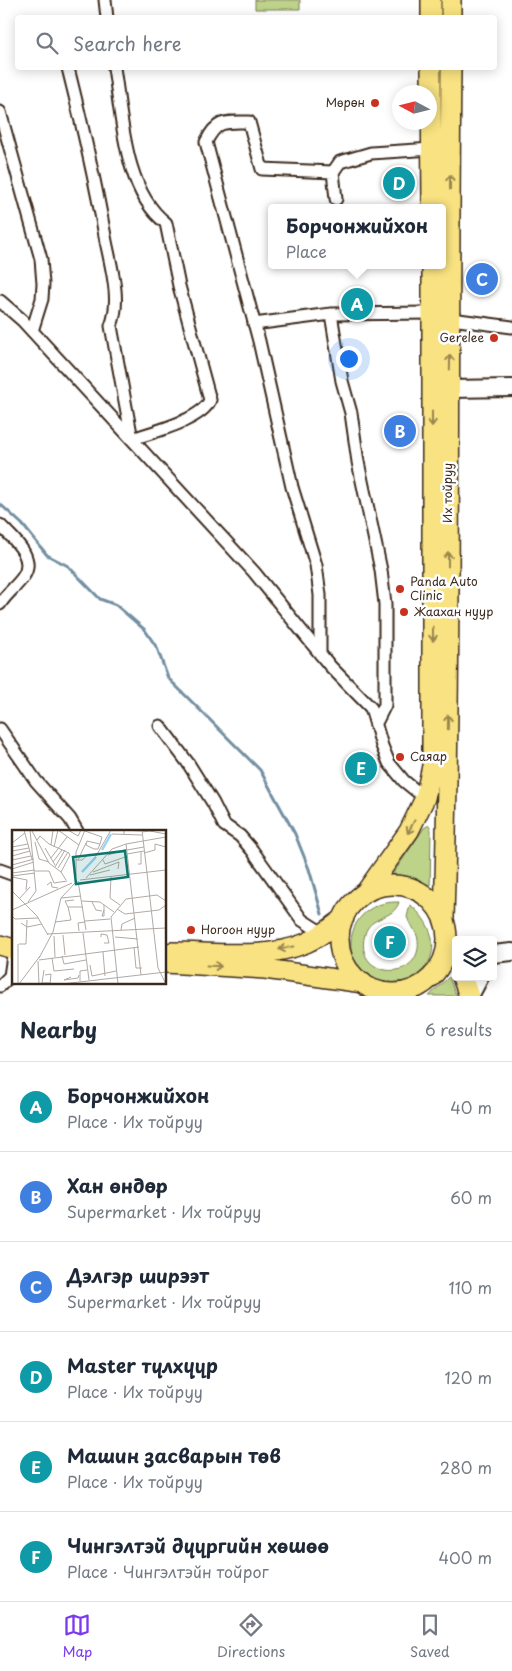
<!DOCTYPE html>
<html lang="en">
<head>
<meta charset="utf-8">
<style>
	body { margin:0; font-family:"Playpen Sans",sans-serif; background:#f6f6f7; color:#1f2937 }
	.controls { position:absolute; right:15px; bottom:15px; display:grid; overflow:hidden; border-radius:5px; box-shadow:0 2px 12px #0003 }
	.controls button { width:45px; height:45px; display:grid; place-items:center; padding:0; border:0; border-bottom:1px solid #e0e1e3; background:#fff; color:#1f2937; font:25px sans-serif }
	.compass { position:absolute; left:392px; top:85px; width:45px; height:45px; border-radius:50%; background:#fff; box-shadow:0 2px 12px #0003; rotate:277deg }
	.you { position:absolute; left:348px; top:358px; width:18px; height:18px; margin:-12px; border:4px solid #fff; border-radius:50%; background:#1a73e8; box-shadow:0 0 0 8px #1a73e833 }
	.badge { display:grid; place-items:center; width:32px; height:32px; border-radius:50%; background:#7c3aed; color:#fff; font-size:16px; font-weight:700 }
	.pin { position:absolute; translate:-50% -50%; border:2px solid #fff; box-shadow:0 1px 5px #0006 }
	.popup { position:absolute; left:268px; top:204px; width:178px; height:65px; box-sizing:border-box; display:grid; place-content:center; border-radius:5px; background:#fff; filter:drop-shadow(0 1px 4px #0005); font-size:16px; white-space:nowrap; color:#747a83 }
	.popup b { font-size:19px; color:#1f2937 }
	.popup::after { content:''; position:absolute; left:50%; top:100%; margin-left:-10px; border:10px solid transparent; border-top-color:#fff }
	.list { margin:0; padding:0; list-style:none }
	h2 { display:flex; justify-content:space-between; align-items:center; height:65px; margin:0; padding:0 20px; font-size:21px }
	h2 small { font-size:16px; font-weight:400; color:#747a83 }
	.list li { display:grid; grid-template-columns:32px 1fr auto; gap:15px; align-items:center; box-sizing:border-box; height:90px; padding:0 20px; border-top:1px solid #e0e1e3 }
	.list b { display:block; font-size:19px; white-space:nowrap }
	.list p { margin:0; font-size:16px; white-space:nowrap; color:#747a83 }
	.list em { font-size:16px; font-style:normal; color:#747a83 }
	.icon { flex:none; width:28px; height:28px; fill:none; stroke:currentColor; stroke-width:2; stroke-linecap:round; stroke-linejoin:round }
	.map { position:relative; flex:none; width:512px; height:996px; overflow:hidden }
	.search { position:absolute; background:#fff; box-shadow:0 2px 12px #0003; left:15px; right:15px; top:15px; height:55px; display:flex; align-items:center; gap:12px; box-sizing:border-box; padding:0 18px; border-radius:5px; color:#747a83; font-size:19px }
	.sheet { height:605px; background:#fff }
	nav { display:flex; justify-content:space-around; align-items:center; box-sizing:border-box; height:70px; border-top:1px solid #e0e1e3; background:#fff; font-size:14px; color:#747a83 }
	nav a { display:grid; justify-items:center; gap:2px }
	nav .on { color:#7c3aed }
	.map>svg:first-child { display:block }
	.green { fill:#bcd389; stroke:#7c7e54 }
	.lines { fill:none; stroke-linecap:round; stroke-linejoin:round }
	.stream { stroke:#738fa1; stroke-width:3 }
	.street-casing { stroke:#3b2a1e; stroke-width:15 }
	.secondary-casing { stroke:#3b2a1e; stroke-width:20 }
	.primary-casing { stroke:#3b2a1e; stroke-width:22 }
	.street { stroke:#fff; stroke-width:11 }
	.secondary { stroke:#fff; stroke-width:16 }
	.primary { stroke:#f8e281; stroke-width:19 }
	.oneway { stroke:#9a8650 }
	.poi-dot { fill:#c8321e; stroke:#fff; stroke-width:2 }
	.labels { text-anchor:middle; stroke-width:5; stroke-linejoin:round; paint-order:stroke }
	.poi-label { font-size:12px; fill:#3b2a1e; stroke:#fff; text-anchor:start }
	.street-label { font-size:12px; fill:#3b2a1e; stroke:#fff }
	.inset-river { fill:none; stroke:#99d3f9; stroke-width:2.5 }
	.inset-road { fill:none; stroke:#b1aaa5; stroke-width:1 }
	.view { fill:#0f766e; fill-opacity:0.15; stroke:#0f766e; stroke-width:2.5 }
	.inset-edge { fill:none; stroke:#3b2a1e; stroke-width:2.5 }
</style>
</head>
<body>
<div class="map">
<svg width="512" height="996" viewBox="0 0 512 996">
	<rect width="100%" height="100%" fill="#fff"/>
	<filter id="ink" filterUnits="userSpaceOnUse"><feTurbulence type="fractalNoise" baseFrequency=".02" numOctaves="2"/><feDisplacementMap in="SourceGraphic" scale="10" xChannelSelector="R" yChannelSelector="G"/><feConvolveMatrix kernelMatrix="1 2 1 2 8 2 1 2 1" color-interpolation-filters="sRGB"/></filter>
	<g filter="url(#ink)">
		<path class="green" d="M 255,0 L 300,0 L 300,9 L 255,9 Z
			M 429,825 L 431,830 L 430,891 L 390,878 L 424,828 Z
			M 399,902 C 394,920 370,915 365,934 C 352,980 423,983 418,940 C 417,931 410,925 407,917 L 410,905 C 430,920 443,950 422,971 C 414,979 404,984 392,984 C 336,985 336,900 399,902 Z
			M 449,977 L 456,996 L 429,996 Z"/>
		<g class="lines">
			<path class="stream" d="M 0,504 L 22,524 L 47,555 L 68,566 L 100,599 L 116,605 L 145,630 L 157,648 L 168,678 L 260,770 L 295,834 L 309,869 L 322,914"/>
			<defs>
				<path id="street" d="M 105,0 L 107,18
					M 68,68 C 82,124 95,179 105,236 C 110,264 122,299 111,326 L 132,439 C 153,432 202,420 210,400 L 179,286 L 166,223 C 124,191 122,116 114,68
					M 0,112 L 41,259 L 43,284 L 42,299 L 32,331
					M 336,199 L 333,172 L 340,162 L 371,153 L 432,149
					M 0,301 L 22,320 L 254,572 L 330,666 L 371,708 L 382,746 L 389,763 L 404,781 L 425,798
					M 331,314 L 342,381 L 351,413 L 358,462 L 381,570 L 385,604 L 385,705 L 377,721
					M 451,319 L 512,327
					M 254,324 L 331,314 L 432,313
					M 0,525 C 12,538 37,557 23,577 C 16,587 6,594 0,604
					M 320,654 L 320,595 L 316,565 L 292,487 L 259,341 L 206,142 C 217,119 226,122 249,122 L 262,169 L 333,172
					M 160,726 L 188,763 L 213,803 L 224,825 L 240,836 L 252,850 L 302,920 L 324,934
					M 0,729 L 36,781 L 70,819 L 77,831
					M 0,870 L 14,875
					M 0,986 L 10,976 L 14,949"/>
				<path id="secondary" d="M 450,389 L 512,388
					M 493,954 L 512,952
					M 455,957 L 456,957
					M 470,996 L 480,977"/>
				<path id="primary" d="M 431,0 L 431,18
					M 451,18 L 451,0
					M 431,68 L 432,208
					M339 939a54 54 0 1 1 108 0a54 54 0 1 1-108 0Z
					M 365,893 L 409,831 L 425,798 L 432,766 L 432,265
					M 444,919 C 452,635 448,351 451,68
					M 0,945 L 14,949
					M 172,952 C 214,952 266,960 306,943 C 320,937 332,927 344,918
					M 165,963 L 265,969 L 363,983
					M 462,977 L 469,996"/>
			</defs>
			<use href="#street" class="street-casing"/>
			<use href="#secondary" class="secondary-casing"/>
			<use href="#primary" class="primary-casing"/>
			<use href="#street" class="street"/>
			<use href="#secondary" class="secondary"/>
			<use href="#primary" class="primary"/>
		</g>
		<defs><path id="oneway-shaft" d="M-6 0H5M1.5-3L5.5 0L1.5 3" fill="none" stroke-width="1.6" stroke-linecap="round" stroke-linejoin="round" transform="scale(1.25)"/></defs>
		<g class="oneway">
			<use href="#oneway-shaft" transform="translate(450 182) rotate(-90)"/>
			<use href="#oneway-shaft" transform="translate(450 362) rotate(-89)"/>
			<use href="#oneway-shaft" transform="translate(432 419) rotate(90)"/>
			<use href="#oneway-shaft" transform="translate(448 559) rotate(-90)"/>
			<use href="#oneway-shaft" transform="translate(433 634) rotate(90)"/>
			<use href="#oneway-shaft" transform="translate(448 722) rotate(-89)"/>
			<use href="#oneway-shaft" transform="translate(411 827) rotate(118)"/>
			<use href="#oneway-shaft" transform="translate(286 948) rotate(168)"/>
			<use href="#oneway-shaft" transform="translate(214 966) rotate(3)"/>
		</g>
	</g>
	<g class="poi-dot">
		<circle cx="375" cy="103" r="5"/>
		<circle cx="494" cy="338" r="5"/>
		<circle cx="400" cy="589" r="5"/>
		<circle cx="404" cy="612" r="5"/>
		<circle cx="400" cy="757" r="5"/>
		<circle cx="191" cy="930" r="5"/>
	</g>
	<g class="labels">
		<g class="poi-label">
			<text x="365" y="107" text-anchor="end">Мөрөн</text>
			<text x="484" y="342" text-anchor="end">Gerelee</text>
			<text x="410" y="586">Panda Auto<tspan x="410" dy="14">Clinic</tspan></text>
			<text x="414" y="616">Жаахан нуур</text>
			<text x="410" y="761">Саяар</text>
			<text x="201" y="934">Ногоон нуур</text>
		</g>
		<g class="street-label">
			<text transform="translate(448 493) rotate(-90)" y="4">Их тойруу</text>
		</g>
	</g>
	<g transform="translate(12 830)">
		<rect width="154" height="154" fill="#fff"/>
		<path class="inset-river" d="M 90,20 L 99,4M 70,42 L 84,27"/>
		<path class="inset-road" d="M 12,0 L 20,29M 56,0 L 66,6 L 69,0M 130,0 L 146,138 L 154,154M 20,1 L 37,33 L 49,42M 73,1 L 90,7 L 88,14 L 75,11M 138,1 L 154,4M 130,2 L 146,0M 100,4 L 130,5M 112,4 L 112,0 L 129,1M 25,10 L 28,6 L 37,14 L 55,22M 75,11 L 74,15 L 82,19 L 86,19 L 88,14M 131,11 L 154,7M 23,12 L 27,29 L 37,32M 0,13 L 13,3M 39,15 L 41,0M 0,17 L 16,14M 42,17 L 46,0 L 67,15M 33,18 L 43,35M 115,20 L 132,17M 0,21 L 17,18M 132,23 L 143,20 L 143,14 L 154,17M 115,24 L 132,21M 96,25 L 115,19M 0,26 L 18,21M 39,28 L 55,7M 0,30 L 19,26M 64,30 L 70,30 L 77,24 L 84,26 L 99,0M 66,30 L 74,13M 91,30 L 93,34 L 116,26M 41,32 L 50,20M 126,34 L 129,34 L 129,22M 0,35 L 22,29M 43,37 L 53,20M 46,38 L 56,22M 0,39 L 22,32M 23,41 L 37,41 L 42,53 L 55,51M 81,42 L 107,32 L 106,39M 0,43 L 23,40M 78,45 L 98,40M 0,46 L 23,43M 64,46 L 64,22 L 73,0M 99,46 L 98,68 L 108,75M 0,47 L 15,50 L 14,60M 74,48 L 100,19 L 114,14M 54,50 L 49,42 L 58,25 L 56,22M 68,50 L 154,40M 66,51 L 74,100M 35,55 L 39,52 L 40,57 L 46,58M 0,61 L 25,86 L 36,105M 49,68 L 69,66M 7,69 L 18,57M 70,71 L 88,72 L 102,82M 16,72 L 24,61 L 18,0M 80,72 L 84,80 L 90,81M 92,75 L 92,86 L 90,86 L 92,80M 56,77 L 53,71 L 62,70M 105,79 L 113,84 L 147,80 L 154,75M 0,80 L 60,53M 0,86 L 3,89 L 26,88M 73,91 L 98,89M 43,92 L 59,90 L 56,77 L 71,77M 9,93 L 15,97 L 30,94M 109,100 L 110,94 L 123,88M 67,101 L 66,93 L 73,92M 71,103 L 77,150M 35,104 L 154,98M 51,105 L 53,125M 42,106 L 43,127M 89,107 L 89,104 L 95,105 L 97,113 L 92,113M 103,107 L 126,109M 6,114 L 6,153M 7,114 L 14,114 L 15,90M 122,117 L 124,138 L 130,138M 91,122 L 93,146M 50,126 L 52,134 L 74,130M 27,128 L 41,102 L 49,68 L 64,52M 40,128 L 42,141 L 62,139M 27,130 L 127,117M 26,131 L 27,154M 78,135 L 80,146 L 104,141M 32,140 L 30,153 L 38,153M 33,145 L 39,144 L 38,154M 129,145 L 114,14 L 131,11M 59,147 L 52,150 L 66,148 L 67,145M 68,151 L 68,141 L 75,140M 7,154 L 28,126M 50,154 L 154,142M 106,154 L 99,87 L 114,69 L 145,65 L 154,71"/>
		<path class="view" d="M 113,21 L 116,47 L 64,54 L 61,27 Z"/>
		<rect width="154" height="154" class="inset-edge"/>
	</g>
</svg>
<div class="controls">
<button><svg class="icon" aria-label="layers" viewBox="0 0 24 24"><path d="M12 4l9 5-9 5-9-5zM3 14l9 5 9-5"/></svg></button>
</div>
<svg class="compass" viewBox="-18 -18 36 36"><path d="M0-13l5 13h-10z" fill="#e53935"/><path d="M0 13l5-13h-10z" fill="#747a83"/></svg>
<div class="you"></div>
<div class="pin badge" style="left:357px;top:304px;background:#0f9aa8">A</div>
<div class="popup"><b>Борчонжийхон</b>Place</div>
<div class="pin badge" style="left:400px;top:431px;background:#3f7fe0">B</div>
<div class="pin badge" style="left:482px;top:279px;background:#3f7fe0">C</div>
<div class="pin badge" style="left:399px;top:183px;background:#0f9aa8">D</div>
<div class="pin badge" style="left:361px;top:768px;background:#0f9aa8">E</div>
<div class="pin badge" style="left:390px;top:942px;background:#0f9aa8">F</div>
<div class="search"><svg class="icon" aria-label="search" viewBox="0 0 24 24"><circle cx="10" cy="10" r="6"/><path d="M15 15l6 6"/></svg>Search here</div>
</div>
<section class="sheet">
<h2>Nearby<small>6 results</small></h2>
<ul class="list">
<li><span class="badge" style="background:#0f9aa8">A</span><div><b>Борчонжийхон</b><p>Place · Их тойруу</p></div><em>40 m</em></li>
<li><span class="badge" style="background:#3f7fe0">B</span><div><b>Хан өндөр</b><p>Supermarket · Их тойруу</p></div><em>60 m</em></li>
<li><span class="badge" style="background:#3f7fe0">C</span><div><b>Дэлгэр ширээт</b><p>Supermarket · Их тойруу</p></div><em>110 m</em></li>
<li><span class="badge" style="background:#0f9aa8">D</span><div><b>Master түлхүүр</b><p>Place · Их тойруу</p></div><em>120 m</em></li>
<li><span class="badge" style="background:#0f9aa8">E</span><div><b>Машин засварын төв</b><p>Place · Их тойруу</p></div><em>280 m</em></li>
<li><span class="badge" style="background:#0f9aa8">F</span><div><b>Чингэлтэй дүүргийн хөшөө</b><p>Place · Чингэлтэйн тойрог</p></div><em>400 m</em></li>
</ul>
</section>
<nav>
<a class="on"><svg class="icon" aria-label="map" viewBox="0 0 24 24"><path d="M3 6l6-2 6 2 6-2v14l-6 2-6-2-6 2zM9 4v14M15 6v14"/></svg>Map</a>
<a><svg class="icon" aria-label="directions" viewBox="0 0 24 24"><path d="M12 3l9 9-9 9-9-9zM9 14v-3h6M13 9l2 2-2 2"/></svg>Directions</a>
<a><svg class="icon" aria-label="saved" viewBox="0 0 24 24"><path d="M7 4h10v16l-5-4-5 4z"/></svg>Saved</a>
</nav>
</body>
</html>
